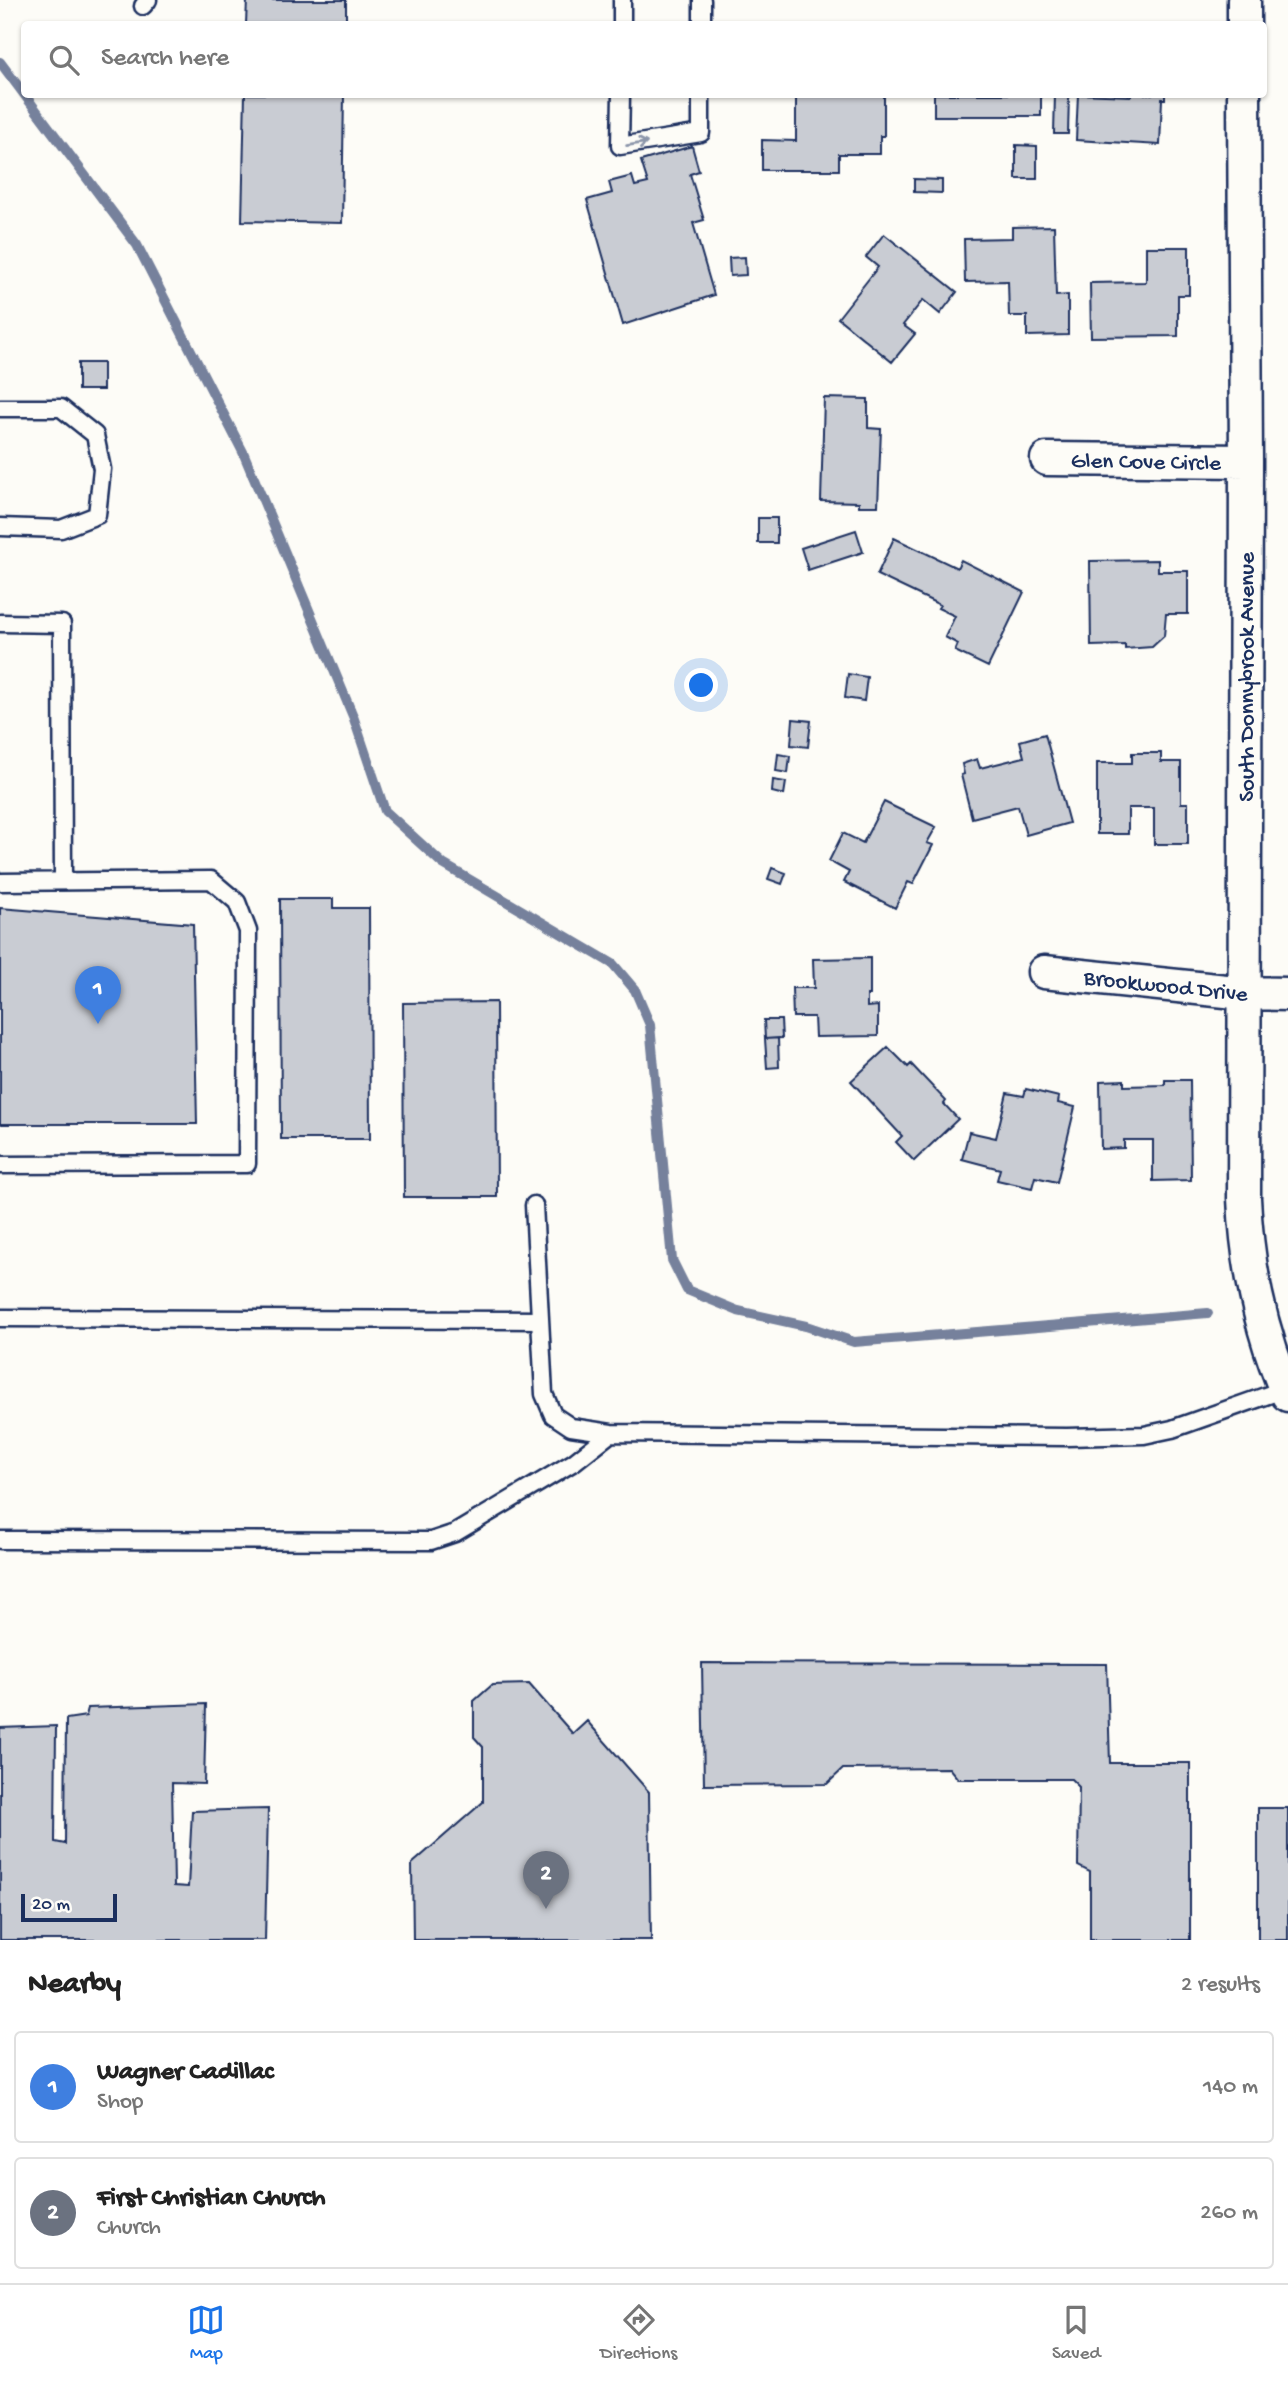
<!DOCTYPE html>
<html lang="en">
<head>
<meta charset="utf-8">
<style>
	body { margin:0; font-family:"Gochi Hand",sans-serif; background:#f2f2f2; color:#222 }
	.scale { position:absolute; left:21px; bottom:18px; width:96px; box-sizing:border-box; padding-left:7px; border:4px solid #1b2f5e; border-top:0; font-size:19px; line-height:24px; white-space:nowrap; color:#1b2f5e; -webkit-text-stroke:5px #fdfcf7; paint-order:stroke }
	.you { position:absolute; left:702px; top:686px; width:24px; height:24px; margin:-18px; border:5px solid #fff; border-radius:50%; background:#1a73e8; box-shadow:0 0 0 10px #1a73e833 }
	.badge { display:grid; place-items:center; width:46px; height:46px; border-radius:50%; background:#1a73e8; color:#fff; font-size:23px; font-weight:700 }
	.pin { position:absolute; translate:-50% -58px; filter:drop-shadow(0 2px 4px #0008) }
	.pin::after { content:''; position:absolute; top:37px; width:24px; height:21px; background:inherit; clip-path:polygon(0 0,100% 0,50% 100%) }
	.list { margin:0; padding:0; list-style:none }
	h2 { display:flex; justify-content:space-between; align-items:center; height:91px; margin:0; padding:0 28px; font-size:30px }
	h2 small { font-size:23px; font-weight:400; color:#767676 }
	.list li { display:grid; grid-template-columns:46px 1fr auto; gap:21px; align-items:center; box-sizing:border-box; height:112px; margin:0 14px 14px; padding:0 14px; border:2px solid #e0e0e0; border-radius:7px }
	.list b { display:block; font-size:26px; white-space:nowrap }
	.list p { margin:0; font-size:23px; white-space:nowrap; color:#767676 }
	.list em { font-size:23px; font-style:normal; color:#767676 }
	.icon { flex:none; width:38px; height:38px; fill:none; stroke:currentColor; stroke-width:2; stroke-linecap:round; stroke-linejoin:round }
	.map { position:relative; flex:none; width:1288px; height:1940px; overflow:hidden }
	.search { position:absolute; background:#fff; box-shadow:0 2px 5px #0004; left:21px; right:21px; top:21px; height:77px; display:flex; align-items:center; gap:18px; box-sizing:border-box; padding:0 24px; border-radius:7px; color:#767676; font-size:26px }
	.sheet { height:343px; background:#fff }
	nav { display:flex; justify-content:space-around; align-items:center; box-sizing:border-box; height:98px; border-top:2px solid #e0e0e0; background:#fff; font-size:19px; color:#767676 }
	nav a { display:grid; justify-items:center; gap:4px }
	nav .on { color:#1a73e8 }
	.map>svg:first-child { display:block }
	.lines { fill:none; stroke-linecap:round; stroke-linejoin:round }
	.stream { stroke:#76819c; stroke-width:10 }
	.building { fill:#c9ccd3; stroke:#1b2f5e; stroke-width:2 }
	.lane-casing { stroke:#1b2f5e; stroke-width:21 }
	.street-casing { stroke:#1b2f5e; stroke-width:37 }
	.lane { stroke:#fdfcf7; stroke-width:16 }
	.street { stroke:#fdfcf7; stroke-width:32 }
	.oneway { stroke:#8c96aa }
	.labels { text-anchor:middle; stroke-width:6; stroke-linejoin:round; paint-order:stroke }
	.street-label { font-size:23px; fill:#1b2f5e; stroke:#fdfcf7 }
</style>
</head>
<body>
<div class="map">
<svg width="1288" height="1940" viewBox="0 0 1288 1940">
	<rect width="100%" height="100%" fill="#fdfcf7"/>
	<filter id="ink" filterUnits="userSpaceOnUse"><feTurbulence type="fractalNoise" baseFrequency=".0143" numOctaves="2"/><feDisplacementMap in="SourceGraphic" scale="14" xChannelSelector="R" yChannelSelector="G"/><feConvolveMatrix kernelMatrix="1 2 1 2 8 2 1 2 1" color-interpolation-filters="sRGB"/></filter>
	<g filter="url(#ink)">
		<g class="lines">
			<path class="stream" d="M 0,62 L 137,245 L 243,452 L 353,716 L 385,811 L 443,864 L 613,964 L 635,990 L 650,1025 L 672,1260 L 687,1290 L 738,1311 L 806,1326 L 854,1342 L 1208,1313"/>
		</g>
		<path class="building" d="M 247,0 L 346,0 L 346,24 L 246,24 Z
			M 245,94 L 344,94 L 342,223 L 242,221 Z
			M 796,94 L 884,94 L 884,136 L 880,136 L 880,154 L 839,154 L 839,170 L 762,170 L 762,140 L 796,141 Z
			M 934,94 L 1041,94 L 1041,116 L 934,116 Z
			M 1055,94 L 1069,94 L 1068,134 L 1054,134 Z
			M 1078,94 L 1131,96 L 1131,94 L 1165,94 L 1165,99 L 1162,99 L 1160,145 L 1076,140 Z
			M 1016,145 L 1037,146 L 1037,179 L 1016,179 Z
			M 692,146 L 699,171 L 690,174 L 704,220 L 693,223 L 714,295 L 623,325 L 587,200 L 612,193 L 609,182 L 632,176 L 635,186 L 648,183 L 641,161 Z
			M 914,179 L 942,180 L 942,193 L 914,192 Z
			M 1054,226 L 1056,296 L 1068,295 L 1068,335 L 1027,336 L 1027,316 L 1009,316 L 1008,281 L 965,282 L 964,239 L 1012,238 L 1012,227 Z
			M 884,234 L 957,292 L 940,314 L 923,300 L 903,325 L 915,334 L 892,362 L 838,318 L 878,267 L 866,257 Z
			M 1146,247 L 1189,247 L 1189,295 L 1178,295 L 1178,336 L 1091,337 L 1090,283 L 1146,282 Z
			M 745,257 L 746,275 L 730,276 L 729,258 Z
			M 78,363 L 103,363 L 103,390 L 78,390 Z
			M 824,398 L 868,399 L 868,428 L 881,429 L 878,506 L 859,506 L 859,502 L 821,501 Z
			M 758,518 L 777,518 L 777,543 L 758,543 Z
			M 856,530 L 863,552 L 808,570 L 801,548 Z
			M 894,538 L 957,568 L 961,560 L 1024,592 L 988,667 L 955,651 L 958,644 L 945,637 L 955,616 L 938,608 L 940,605 L 877,575 Z
			M 1158,560 L 1158,571 L 1188,571 L 1188,614 L 1166,614 L 1164,636 L 1152,647 L 1125,649 L 1125,645 L 1091,646 L 1090,561 Z
			M 848,674 L 867,677 L 864,701 L 845,698 Z
			M 793,719 L 811,721 L 808,747 L 791,745 Z
			M 1045,734 L 1069,823 L 1026,835 L 1018,806 L 972,818 L 961,775 L 964,774 L 962,764 L 977,759 L 980,768 L 1024,757 L 1020,741 Z
			M 1132,753 L 1161,753 L 1161,762 L 1181,762 L 1181,803 L 1188,803 L 1188,844 L 1154,844 L 1154,808 L 1128,808 L 1128,834 L 1097,834 L 1097,763 L 1132,763 Z
			M 778,754 L 790,756 L 788,773 L 776,771 Z
			M 773,780 L 786,782 L 784,795 L 772,792 Z
			M 884,802 L 936,827 L 927,843 L 933,845 L 913,884 L 908,882 L 895,908 L 844,882 L 849,872 L 829,861 L 843,833 L 863,843 Z
			M 772,868 L 786,873 L 782,884 L 768,879 Z
			M 280,899 L 333,899 L 333,908 L 369,908 L 370,1139 L 281,1139 Z
			M 0,908 L 193,924 L 197,1124 L 0,1124 Z
			M 870,958 L 870,995 L 867,995 L 867,1007 L 878,1006 L 878,1036 L 815,1037 L 814,1017 L 793,1017 L 792,988 L 814,988 L 813,959 Z
			M 496,1002 L 497,1197 L 404,1197 L 403,1003 Z
			M 764,1020 L 781,1020 L 782,1038 L 765,1039 Z
			M 778,1038 L 779,1067 L 767,1068 L 765,1039 Z
			M 888,1047 L 908,1067 L 911,1064 L 946,1101 L 944,1104 L 958,1119 L 914,1161 L 896,1142 L 902,1136 L 851,1081 Z
			M 1124,1080 L 1124,1086 L 1165,1085 L 1165,1080 L 1190,1080 L 1191,1180 L 1153,1181 L 1153,1140 L 1124,1140 L 1124,1148 L 1101,1149 L 1100,1081 Z
			M 1026,1089 L 1059,1097 L 1058,1103 L 1075,1107 L 1057,1182 L 1035,1177 L 1032,1188 L 997,1180 L 1000,1169 L 962,1159 L 969,1132 L 996,1138 L 1007,1093 L 1024,1096 Z
			M 702,1663 L 1107,1664 L 1110,1763 L 1190,1763 L 1190,1940 L 1090,1940 L 1090,1872 L 1078,1866 L 1079,1787 L 1071,1779 L 958,1779 L 949,1768 L 843,1769 L 827,1784 L 704,1785 Z
			M 529,1684 L 573,1734 L 587,1721 L 649,1792 L 651,1940 L 413,1940 L 412,1864 L 483,1802 L 483,1747 L 474,1737 L 474,1701 L 492,1685 Z
			M 206,1704 L 204,1784 L 172,1783 L 174,1886 L 188,1887 L 192,1811 L 268,1809 L 265,1940 L 0,1940 L 0,1728 L 56,1726 L 55,1842 L 65,1844 L 66,1719 L 86,1716 L 88,1708 Z
			M 1258,1808 L 1288,1808 L 1288,1940 L 1258,1940 Z"/>
		<g class="lines">
			<defs>
				<path id="lane" d="M 143,6 L 148,0
					M 622,24 L 622,0
					M 702,24 L 702,0
					M 621,94 L 620,146 L 701,133 L 701,94
					M 0,408 L 61,408 L 95,435 L 102,469 L 97,515 L 61,529 L 0,527
					M 0,623 L 62,624 L 63,880
					M 0,882 L 211,880 L 237,902 L 248,931 L 247,1164 L 0,1165
					M 534,1205 L 544,1394 L 553,1415 L 571,1427 L 611,1433 L 1067,1437 L 1144,1435 L 1172,1429 L 1285,1389
					M 0,1318 L 539,1320
					M 0,1540 L 431,1541 L 455,1533 L 574,1462 L 611,1433"/>
				<path id="street" d="M 1244,0 L 1244,24
					M 1244,94 L 1246,461 L 1244,1198 C 1247,1267 1260,1331 1288,1395
					M 1047,459 L 1246,461
					M 1044,972 L 1245,993 L 1288,994"/>
			</defs>
			<use href="#lane" class="lane-casing"/>
			<use href="#street" class="street-casing"/>
			<use href="#lane" class="lane"/>
			<use href="#street" class="street"/>
		</g>
		<defs><path id="oneway-shaft" d="M-6 0H5M1.5-3L5.5 0L1.5 3" fill="none" stroke-width="1.6" stroke-linecap="round" stroke-linejoin="round" transform="scale(1.75)"/></defs>
		<use class="oneway" href="#oneway-shaft" transform="translate(637 144) rotate(-9)"/>
	</g>
	<g class="labels">
		<g class="street-label">
			<text transform="translate(1146 460) rotate(1)" y="8">Glen Cove Circle</text>
			<text transform="translate(1245 677) rotate(-90)" y="8">South Donnybrook Avenue</text>
			<text transform="translate(1166 984) rotate(6)" y="8">Brookwood Drive</text>
		</g>
	</g>
</svg>
<div class="scale">20 m</div>
<div class="you"></div>
<div class="pin badge" style="left:98px;top:1024px;background:#3f7fe0">1</div>
<div class="pin badge" style="left:546px;top:1909px;background:#6b7280">2</div>
<div class="search"><svg class="icon" aria-label="search" viewBox="0 0 24 24"><circle cx="10" cy="10" r="6"/><path d="M15 15l6 6"/></svg>Search here</div>
</div>
<section class="sheet">
<h2>Nearby<small>2 results</small></h2>
<ul class="list">
<li><span class="badge" style="background:#3f7fe0">1</span><div><b>Wagner Cadillac</b><p>Shop</p></div><em>140 m</em></li>
<li><span class="badge" style="background:#6b7280">2</span><div><b>First Christian Church</b><p>Church</p></div><em>260 m</em></li>
</ul>
</section>
<nav>
<a class="on"><svg class="icon" aria-label="map" viewBox="0 0 24 24"><path d="M3 6l6-2 6 2 6-2v14l-6 2-6-2-6 2zM9 4v14M15 6v14"/></svg>Map</a>
<a><svg class="icon" aria-label="directions" viewBox="0 0 24 24"><path d="M12 3l9 9-9 9-9-9zM9 14v-3h6M13 9l2 2-2 2"/></svg>Directions</a>
<a><svg class="icon" aria-label="saved" viewBox="0 0 24 24"><path d="M7 4h10v16l-5-4-5 4z"/></svg>Saved</a>
</nav>
</body>
</html>
